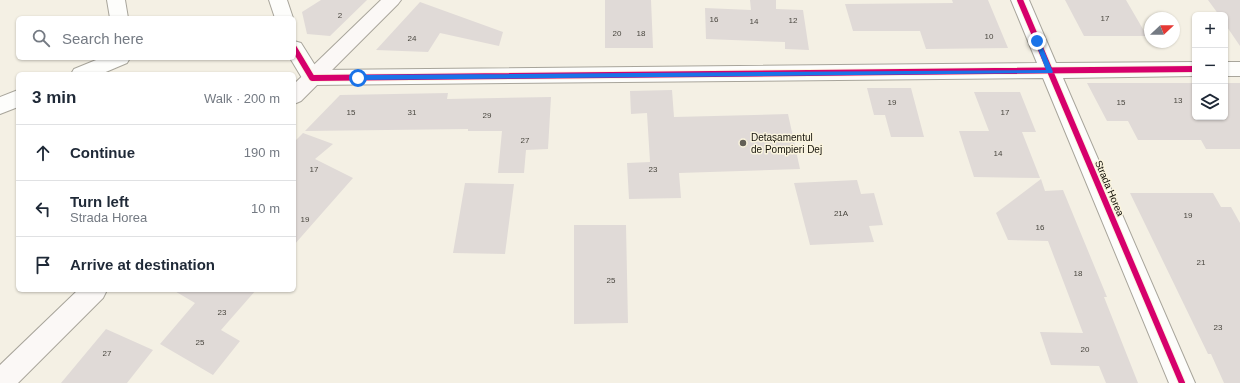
<!DOCTYPE html>
<html lang="en">
<head>
<meta charset="utf-8">
<style>
	body { margin:0; font-family:Helvetica,sans-serif; background:#f6f6f7; color:#1f2937 }
	.controls { position:absolute; right:12px; top:12px; display:grid; overflow:hidden; border-radius:6px; box-shadow:0 1px 3px #0004 }
	.controls button { width:36px; height:36px; display:grid; place-items:center; padding:0; border:0; border-bottom:1px solid #e0e1e3; background:#fff; color:#1f2937; font:20px sans-serif }
	.compass { position:absolute; left:1144px; top:12px; width:36px; height:36px; border-radius:50%; background:#fff; box-shadow:0 1px 3px #0004; rotate:68deg }
	.stop { position:absolute; width:12px; height:12px; margin:-9px; border:3px solid #1a73e8; border-radius:50%; background:#fff }
	.stop.end { background:#1a73e8; border-color:#fff; box-shadow:0 1px 4px #0008 }
	.list { margin:0; padding:0; list-style:none }
	h2 { display:flex; justify-content:space-between; align-items:center; height:52px; margin:0; padding:0 16px; font-size:17px }
	h2 small { font-size:13px; font-weight:400; color:#747a83 }
	.list li { display:grid; grid-template-columns:26px 1fr auto; gap:12px; align-items:center; box-sizing:border-box; height:56px; padding:0 16px; border-top:1px solid #e0e1e3 }
	.list b { display:block; font-size:15px; white-space:nowrap }
	.list p { margin:0; font-size:13px; white-space:nowrap; color:#747a83 }
	.list em { font-size:13px; font-style:normal; color:#747a83 }
	.icon { flex:none; width:22px; height:22px; fill:none; stroke:currentColor; stroke-width:2; stroke-linecap:round; stroke-linejoin:round }
	.map { position:relative; flex:none; width:1240px; height:383px; overflow:hidden }
	.search { position:absolute; background:#fff; box-shadow:0 1px 3px #0004; left:16px; top:16px; width:280px; height:44px; display:flex; align-items:center; gap:10px; box-sizing:border-box; padding:0 14px; border-radius:6px; color:#747a83; font-size:15px }
	.panel { position:absolute; background:#fff; box-shadow:0 1px 3px #0004; left:16px; top:72px; width:280px; height:220px; border-radius:6px }
	.map>svg:first-child { display:block }
	.building { fill:#e0dad7 }
	.lines { fill:none; stroke-linecap:round; stroke-linejoin:round }
	.street-casing { stroke:#a8a59b; stroke-width:2 }
	.secondary-casing { stroke:#a8a59b; stroke-width:2 }
	.street { fill:#fdfdfb; fill-rule:evenodd }
	.secondary { fill:#fbf8f6; fill-rule:evenodd }
	.cycleway-casing { stroke:#faf4de; stroke-width:8 }
	.cycleway { stroke:#d6006c; stroke-width:6 }
	.route { fill:#1a73e8 }
	.poi-dot { fill:#636057; stroke:#faf4de; stroke-width:1.5 }
	.labels { text-anchor:middle; stroke-width:3; stroke-linejoin:round; paint-order:stroke }
	.number-label { font-size:8px; fill:#49463f }
	.poi-label { font-size:10px; fill:#15130b; stroke:#faf4de; text-anchor:start }
	.street-label { font-size:10px; fill:#15130b; stroke:#faf4de }
</style>
</head>
<body>
<div class="map">
<svg width="1240" height="383" viewBox="0 0 1240 383">
	<rect width="100%" height="100%" fill="#f4f0e4"/>
	<path class="building" d="M 321,0 L 367,0 L 330,36 L 307,34 L 302,12 Z
		M 605,0 L 651,0 L 653,48 L 605,48 Z
		M 750,0 L 776,0 L 776,9 L 803,10 L 809,50 L 785,49 L 785,42 L 706,39 L 705,8 L 751,10 Z
		M 952,0 L 988,0 L 1008,48 L 926,49 L 920,31 L 853,31 L 845,4 L 953,3 Z
		M 1065,0 L 1126,0 L 1147,36 L 1084,36 Z
		M 1208,0 L 1240,0 L 1240,46 L 1225,24 L 1225,15 L 1219,15 Z
		M 420,2 L 503,32 L 499,46 L 440,33 L 428,52 L 376,50 Z
		M 1087,83 L 1195,83 L 1195,117 L 1225,117 L 1225,83 L 1240,83 L 1240,149 L 1206,149 L 1201,140 L 1138,140 L 1128,121 L 1107,121 Z
		M 867,88 L 911,88 L 924,137 L 891,137 L 885,115 L 874,115 Z
		M 672,90 L 674,117 L 788,114 L 800,169 L 679,173 L 681,198 L 629,199 L 627,163 L 650,162 L 647,113 L 631,114 L 630,91 Z
		M 974,92 L 1020,92 L 1036,132 L 1022,132 L 1040,178 L 974,177 L 959,131 L 989,131 Z
		M 448,93 L 447,99 L 551,97 L 548,149 L 526,150 L 524,173 L 498,173 L 502,131 L 468,131 L 468,129 L 305,131 L 340,95 Z
		M 303,133 L 333,144 L 315,159 L 353,178 L 294,245 L 294,142 Z
		M 1041,179 L 1045,191 L 1063,190 L 1107,297 L 1104,297 L 1138,383 L 1106,383 L 1099,366 L 1051,365 L 1040,332 L 1083,333 L 1048,241 L 1008,240 L 996,213 Z
		M 857,180 L 861,194 L 874,193 L 883,225 L 869,226 L 874,242 L 810,245 L 794,183 Z
		M 465,183 L 514,184 L 505,254 L 453,253 Z
		M 1130,193 L 1213,193 L 1221,207 L 1231,207 L 1240,223 L 1240,383 L 1224,383 L 1211,354 L 1208,354 Z
		M 574,225 L 626,225 L 628,323 L 574,324 Z
		M 173,290 L 256,290 L 221,330 L 240,341 L 213,375 L 160,344 L 195,303 Z
		M 106,329 L 153,350 L 127,383 L 61,383 Z"/>
	<g class="lines">
		<defs>
			<path id="street" d="M 107,0 L 125,0 L 128,18 L 110,18 Z
				M 269,0 L 287,0 L 293,18 L 275,18 Z
				M 1011,0 L 1029,0 L 1056,63 L 1195,62 L 1195,76 L 1063,78 L 1195,383 L 1169,383 L 1043,78 L 312,85 L 305,83 L 290,58 L 294,58 L 294,41 L 301,43 L 318,70 L 1037,63 Z
				M 101,58 L 130,58 L 127,63 L 101,74 L 71,74 L 74,69 Z
				M 1225,62 L 1240,62 L 1240,76 L 1225,76 Z
				M 18,90 L 18,107 L 0,114 L 0,97 Z"/>
			<path id="secondary" d="M 381,0 L 401,0 L 398,4 L 301,101 L 294,104 L 294,84 Z
				M 78,290 L 107,290 L 103,298 L 18,383 L 0,383 L 0,365 Z"/>
		</defs>
		<use href="#street" class="street-casing"/>
		<use href="#secondary" class="secondary-casing"/>
		<use href="#street" class="street"/>
		<use href="#secondary" class="secondary"/>
		<defs>
			<path id="cycleway" d="M 1020,0 L 1182,383
				M 294,48 L 312,78 L 1195,69"/>
		</defs>
		<use href="#cycleway" class="cycleway-casing"/>
		<use href="#cycleway" class="cycleway"/>
	</g>
	<path class="route" d="M 1035,40 L 1040,41 L 1053,72 L 1052,73 L 358,80 L 355,78 L 358,75 L 1046,70 L 1035,41 Z"/>
	<circle class="poi-dot" cx="743" cy="143" r="4"/>
	<g class="labels">
		<g class="number-label">
			<text x="340" y="18">2</text>
			<text x="1105" y="21">17</text>
			<text x="714" y="22">16</text>
			<text x="793" y="23">12</text>
			<text x="754" y="24">14</text>
			<text x="617" y="36">20</text>
			<text x="641" y="36">18</text>
			<text x="989" y="39">10</text>
			<text x="412" y="41">24</text>
			<text x="1178" y="103">13</text>
			<text x="892" y="105">19</text>
			<text x="1121" y="105">15</text>
			<text x="351" y="115">15</text>
			<text x="412" y="115">31</text>
			<text x="1005" y="115">17</text>
			<text x="487" y="118">29</text>
			<text x="525" y="143">27</text>
			<text x="998" y="156">14</text>
			<text x="314" y="172">17</text>
			<text x="653" y="172">23</text>
			<text x="841" y="216">21A</text>
			<text x="1188" y="218">19</text>
			<text x="305" y="222">19</text>
			<text x="1040" y="230">16</text>
			<text x="1201" y="265">21</text>
			<text x="1078" y="276">18</text>
			<text x="611" y="283">25</text>
			<text x="222" y="315">23</text>
			<text x="1218" y="330">23</text>
			<text x="200" y="345">25</text>
			<text x="1085" y="352">20</text>
			<text x="107" y="356">27</text>
		</g>
		<g class="poi-label">
			<text x="751" y="141">Detașamentul<tspan x="751" dy="12">de Pompieri Dej</tspan></text>
		</g>
		<g class="street-label">
			<text transform="translate(1110 188) rotate(67)" y="4">Strada Horea</text>
		</g>
	</g>
</svg>
<div class="controls">
<button>+</button>
<button>−</button>
<button><svg class="icon" aria-label="layers" viewBox="0 0 24 24"><path d="M12 4l9 5-9 5-9-5zM3 14l9 5 9-5"/></svg></button>
</div>
<svg class="compass" viewBox="-18 -18 36 36"><path d="M0-13l5 13h-10z" fill="#e53935"/><path d="M0 13l5-13h-10z" fill="#747a83"/></svg>
<div class="stop" style="left:358px;top:78px"></div>
<div class="stop end" style="left:1037px;top:41px"></div>
<div class="search"><svg class="icon" aria-label="search" viewBox="0 0 24 24"><circle cx="10" cy="10" r="6"/><path d="M15 15l6 6"/></svg>Search here</div>
<section class="panel">
<h2>3 min<small>Walk · 200 m</small></h2>
<ul class="list">
<li><svg class="icon" aria-label="ahead" viewBox="0 0 24 24"><path d="M12 20V5M6 11l6-6 6 6"/></svg><div><b>Continue</b></div><em>190 m</em></li>
<li><svg class="icon" aria-label="left" viewBox="0 0 24 24"><path d="M17 20v-9H6M10 6l-5 5 5 5"/></svg><div><b>Turn left</b><p>Strada Horea</p></div><em>10 m</em></li>
<li><svg class="icon" aria-label="arrive" viewBox="0 0 24 24"><path d="M6 21V4h12l-3 4 3 4H6"/></svg><div><b>Arrive at destination</b></div></li>
</ul>
</section>
</div>
</body>
</html>
